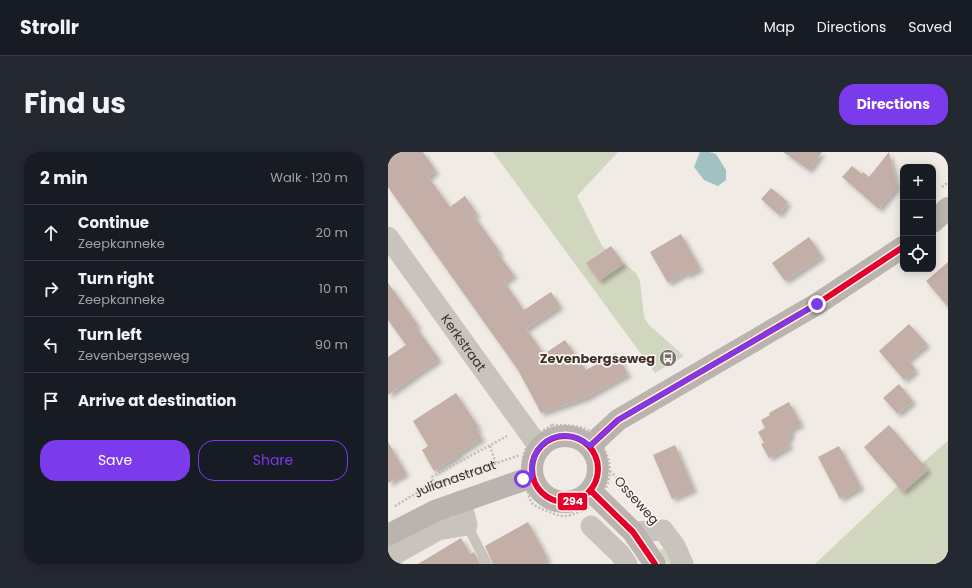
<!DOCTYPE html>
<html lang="en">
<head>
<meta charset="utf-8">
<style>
	body { margin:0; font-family:Poppins,sans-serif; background:#242831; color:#f1f3f6 }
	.controls { position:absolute; right:12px; top:12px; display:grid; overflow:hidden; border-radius:8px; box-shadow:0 2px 10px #0003 }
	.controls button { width:36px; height:36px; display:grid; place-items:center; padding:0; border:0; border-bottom:1px solid #363941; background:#171b24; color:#f1f3f6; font:20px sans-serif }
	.stop { position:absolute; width:12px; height:12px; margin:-9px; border:3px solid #7c3aed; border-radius:50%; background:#fff }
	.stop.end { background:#7c3aed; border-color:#fff; box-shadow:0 1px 4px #0008 }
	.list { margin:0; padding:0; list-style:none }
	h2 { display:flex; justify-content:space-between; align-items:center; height:52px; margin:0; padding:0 16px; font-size:17px }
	h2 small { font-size:13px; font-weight:400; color:#9ea1a6 }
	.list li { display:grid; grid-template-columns:26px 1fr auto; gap:12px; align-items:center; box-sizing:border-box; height:56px; padding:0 16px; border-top:1px solid #363941 }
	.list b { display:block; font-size:15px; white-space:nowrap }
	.list p { margin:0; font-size:13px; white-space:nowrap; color:#9ea1a6 }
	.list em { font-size:13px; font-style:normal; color:#9ea1a6 }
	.actions { display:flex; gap:8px; padding:12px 16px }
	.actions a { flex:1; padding:9px 0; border:1px solid #7c3aed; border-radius:16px; text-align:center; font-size:14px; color:#7c3aed }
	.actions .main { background:#7c3aed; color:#fff }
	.icon { flex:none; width:22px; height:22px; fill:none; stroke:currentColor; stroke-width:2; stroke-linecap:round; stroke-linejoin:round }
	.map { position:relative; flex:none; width:560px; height:412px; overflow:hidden; border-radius:16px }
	header { display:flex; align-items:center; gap:24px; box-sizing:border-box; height:56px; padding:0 20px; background:#171b24; border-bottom:1px solid #363941 }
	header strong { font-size:19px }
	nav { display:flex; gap:22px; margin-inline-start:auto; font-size:14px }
	.intro { display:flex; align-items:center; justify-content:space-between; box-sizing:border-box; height:96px; padding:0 24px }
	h1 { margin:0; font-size:28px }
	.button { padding:10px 18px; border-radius:16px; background:#7c3aed; color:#fff; font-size:14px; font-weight:700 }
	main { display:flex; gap:24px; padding:0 24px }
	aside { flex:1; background:#171b24; border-radius:16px; box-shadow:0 2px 10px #0003 }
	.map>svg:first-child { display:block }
	.green { fill:#d1d6bf }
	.water { fill:#a1c2c1 }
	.building { fill:#c3afa7; filter:url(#shadow) }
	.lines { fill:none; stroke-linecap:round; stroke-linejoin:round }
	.path { stroke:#c2bbb6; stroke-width:2.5; stroke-dasharray:2 2; stroke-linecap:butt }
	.lane { stroke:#c9c3be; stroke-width:10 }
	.street { stroke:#c9c3be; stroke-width:21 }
	.secondary { stroke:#bab3ae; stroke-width:22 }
	.bus-1-casing { stroke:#fbf5ee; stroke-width:9 }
	.bus-1 { stroke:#e4002b; stroke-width:6 }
	.route { stroke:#7c3aed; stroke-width:5 }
	.labels { text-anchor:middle; stroke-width:3.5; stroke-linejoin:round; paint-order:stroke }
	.street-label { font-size:13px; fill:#3b302b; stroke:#fbf5ee }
	.poi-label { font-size:13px; font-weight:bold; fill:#3b302b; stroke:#fbf5ee; text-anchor:end }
	.line-badge { stroke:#fbf5ee; stroke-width:1.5 }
	.badge-label { font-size:11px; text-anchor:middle; font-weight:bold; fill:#fff }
</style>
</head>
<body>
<header>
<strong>Strollr</strong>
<nav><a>Map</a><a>Directions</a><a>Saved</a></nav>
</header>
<div class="intro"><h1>Find us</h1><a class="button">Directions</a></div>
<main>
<aside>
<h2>2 min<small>Walk · 120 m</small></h2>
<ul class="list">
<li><svg class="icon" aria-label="ahead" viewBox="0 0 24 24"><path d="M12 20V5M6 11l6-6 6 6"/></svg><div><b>Continue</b><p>Zeepkanneke</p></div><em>20 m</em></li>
<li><svg class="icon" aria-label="right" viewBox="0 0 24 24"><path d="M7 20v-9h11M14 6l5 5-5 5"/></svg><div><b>Turn right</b><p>Zeepkanneke</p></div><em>10 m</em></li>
<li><svg class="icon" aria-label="left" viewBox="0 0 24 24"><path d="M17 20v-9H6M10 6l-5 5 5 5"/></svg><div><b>Turn left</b><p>Zevenbergseweg</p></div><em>90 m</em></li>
<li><svg class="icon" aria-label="arrive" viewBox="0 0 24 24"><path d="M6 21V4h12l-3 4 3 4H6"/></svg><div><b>Arrive at destination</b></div></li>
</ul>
<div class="actions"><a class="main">Save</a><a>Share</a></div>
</aside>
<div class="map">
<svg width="560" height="412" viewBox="0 0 560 412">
	<defs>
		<filter id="shadow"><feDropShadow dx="3.5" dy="3.5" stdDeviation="2" flood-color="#0004"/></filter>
	</defs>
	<rect width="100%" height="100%" fill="#f0ebe5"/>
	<path class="green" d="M 105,0 L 230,0 L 189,44 L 214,94 L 248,121 L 252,129 L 256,165 L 261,173 L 296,204 L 267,221 Z
		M 560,289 L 560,412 L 427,412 L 533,312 Z
		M 279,395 L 289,412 L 280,412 L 272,399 L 273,397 Z"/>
	<path class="water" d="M 312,0 L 321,0 L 328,2 L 338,18 L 338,28 L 330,34 L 316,28 L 306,15 Z"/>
	<path class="building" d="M 0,0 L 35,0 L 48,19 L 40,25 L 62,55 L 77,44 L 89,62 L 86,64 L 112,100 L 110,102 L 126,123 L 116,130 L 136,158 L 163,140 L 172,154 L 138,177 L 156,202 L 177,188 L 198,218 L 228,201 L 240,222 L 197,246 L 153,261 L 130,218 L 0,35 Z
		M 395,0 L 434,0 L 421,18 Z
		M 501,0 L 509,35 L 491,57 L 454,25 L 464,14 L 474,22 L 475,20 L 481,25 Z
		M 383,36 L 400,50 L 391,63 L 373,47 Z
		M 293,82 L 312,116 L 299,123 L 298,121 L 280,131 L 262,100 Z
		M 421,85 L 434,104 L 397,129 L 384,111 Z
		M 223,94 L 236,112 L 211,129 L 198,111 Z
		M 560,110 L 560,155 L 538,129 Z
		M 0,131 L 30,173 L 28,175 L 51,207 L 0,243 L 0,205 L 18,193 L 0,168 Z
		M 521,172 L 539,192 L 520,208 L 528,218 L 516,228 L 491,199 Z
		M 511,232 L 525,249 L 510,262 L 495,246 Z
		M 68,241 L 91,276 L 88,277 L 94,286 L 71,301 L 71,303 L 46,319 L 34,298 L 40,294 L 25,269 Z
		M 401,250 L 413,272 L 403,277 L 403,283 L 399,289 L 402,294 L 381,306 L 373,292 L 376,291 L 370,280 L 377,276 L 373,268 L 382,263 L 381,261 Z
		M 501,273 L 540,318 L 515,340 L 476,295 Z
		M 0,290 L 18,321 L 0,331 Z
		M 287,293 L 306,337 L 284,347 L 265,303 Z
		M 451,294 L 473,335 L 452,347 L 430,305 Z
		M 140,370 L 160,407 L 157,408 L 160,412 L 105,412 L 97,394 Z
		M 73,386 L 82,402 L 86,400 L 92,412 L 30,412 Z"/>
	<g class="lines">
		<g class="path">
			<path d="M 554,35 L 560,30"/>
			<path d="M 164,273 C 176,273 189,273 200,278 C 206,282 211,287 214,293 C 231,320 219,349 191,360 C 186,362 181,364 176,364 C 171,364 166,362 162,360 C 156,358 150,356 145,352 C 141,348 140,340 138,335 C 132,319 133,300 144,286 C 149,281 158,277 164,273 Z"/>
			<path d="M 102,294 L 108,312"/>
			<path d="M 222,319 L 259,359"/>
			<path d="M 46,333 L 44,325 L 119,284"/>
			<path id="s1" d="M 7,354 L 37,336 L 132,303"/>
		</g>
		<path class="lane" d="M 79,373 L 99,412"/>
		<g class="street">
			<path id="s2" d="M 0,85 L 151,295"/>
			<path d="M 203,374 L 232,402 L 239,412"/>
			<path d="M 245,380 L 275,378 L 287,394 L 295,412"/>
			<path d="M 0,406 L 50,378 L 79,373 L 73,349"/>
		</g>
		<path class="secondary" d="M 545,70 L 560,56
			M144 317a33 33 0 1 1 66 0a33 33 0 1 1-66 0Z
			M 202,294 L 230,268 L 429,152 L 515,95
			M 203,339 L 245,380 L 267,412
			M 0,383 L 47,359 L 144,325"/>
		<defs>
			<path id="bus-1" d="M144 317a33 33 0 1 1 66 0a33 33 0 1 1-66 0Z
				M 202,294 L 230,268 L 429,152 L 515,95
				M 203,339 L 245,380 L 267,412"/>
		</defs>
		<use href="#bus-1" class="bus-1-casing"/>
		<use href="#bus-1" class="bus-1"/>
	</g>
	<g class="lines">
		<path class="route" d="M 135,327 L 144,325 C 142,297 161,277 189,286 C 193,287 198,291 202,294 L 230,268 L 429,152"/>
	</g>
	<defs>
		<symbol id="bus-disc" viewBox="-11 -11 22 22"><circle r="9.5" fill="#7a716c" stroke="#fbf5ee"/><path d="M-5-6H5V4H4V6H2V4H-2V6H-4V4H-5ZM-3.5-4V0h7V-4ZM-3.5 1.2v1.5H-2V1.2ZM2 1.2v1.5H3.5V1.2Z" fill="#fff"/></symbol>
	</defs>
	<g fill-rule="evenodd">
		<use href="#bus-disc" x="270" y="196" width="20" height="20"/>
	</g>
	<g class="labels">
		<g class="street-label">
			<text dy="5" stroke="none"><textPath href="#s2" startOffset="130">Kerkstraat</textPath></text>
			<text dy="5" stroke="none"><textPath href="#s1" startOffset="66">Julianastraat</textPath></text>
			<text transform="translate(249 348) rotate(48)" y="5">Osseweg</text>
		</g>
		<g class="poi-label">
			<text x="267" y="211">Zevenbergseweg</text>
		</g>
	</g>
	<rect class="line-badge" x="169" y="340" width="31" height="19" rx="4" fill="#e4002b"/>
	<g class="badge-label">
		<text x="185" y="353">294</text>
	</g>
</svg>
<div class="controls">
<button>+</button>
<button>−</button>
<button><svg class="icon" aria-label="locate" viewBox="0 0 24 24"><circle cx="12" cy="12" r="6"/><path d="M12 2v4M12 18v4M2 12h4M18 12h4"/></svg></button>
</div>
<div class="stop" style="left:135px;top:327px"></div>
<div class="stop end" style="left:429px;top:152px"></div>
</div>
</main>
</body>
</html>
